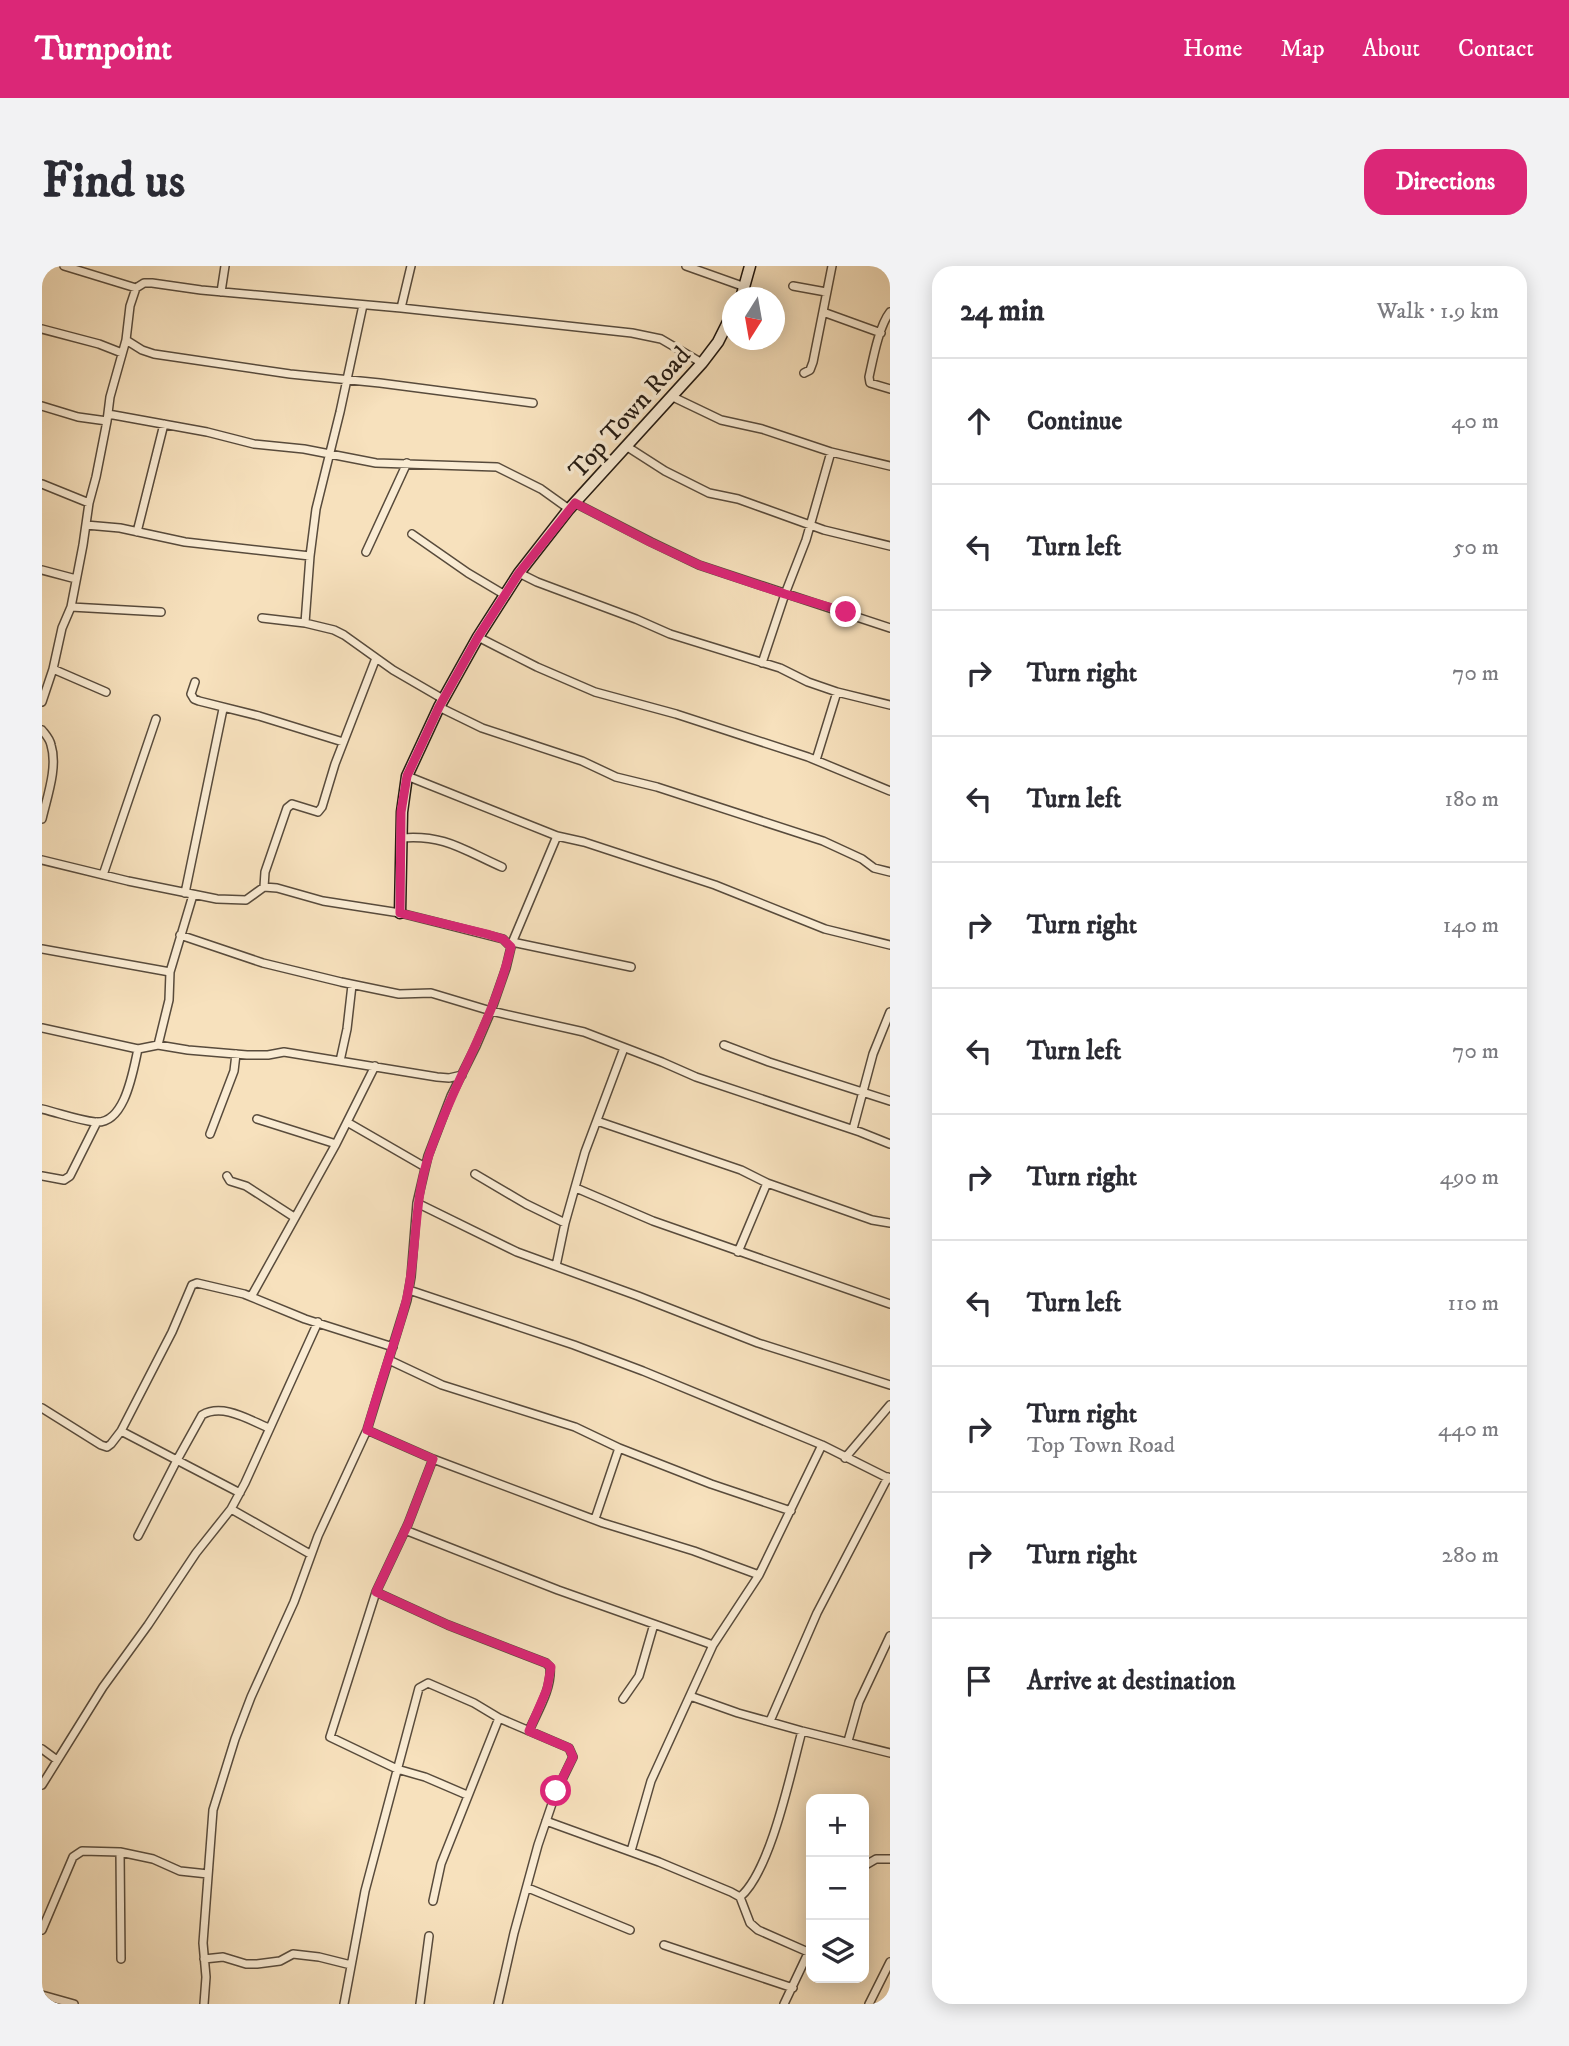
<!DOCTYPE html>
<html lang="en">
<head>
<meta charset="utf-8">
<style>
	body { margin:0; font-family:"IM FELL DW Pica",serif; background:#f2f2f3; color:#2b2b33 }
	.controls { position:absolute; right:21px; bottom:21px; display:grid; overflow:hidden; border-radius:14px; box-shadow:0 4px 18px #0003 }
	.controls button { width:63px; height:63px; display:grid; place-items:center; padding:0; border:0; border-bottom:2px solid #e1e1e2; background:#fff; color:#2b2b33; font:35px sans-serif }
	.compass { position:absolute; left:680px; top:21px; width:63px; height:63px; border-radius:50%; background:#fff; box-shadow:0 4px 18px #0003; rotate:191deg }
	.stop { position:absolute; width:21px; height:21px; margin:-16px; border:5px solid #db2777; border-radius:50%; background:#fff }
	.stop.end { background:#db2777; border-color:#fff; box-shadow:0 2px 7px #0008 }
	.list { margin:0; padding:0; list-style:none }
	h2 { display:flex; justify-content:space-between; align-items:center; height:91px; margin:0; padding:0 28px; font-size:30px }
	h2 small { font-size:23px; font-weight:400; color:#7c7c81 }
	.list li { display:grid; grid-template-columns:46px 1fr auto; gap:21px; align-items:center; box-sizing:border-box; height:126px; padding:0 28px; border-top:2px solid #e1e1e2 }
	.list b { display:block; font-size:26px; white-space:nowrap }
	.list p { margin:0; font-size:23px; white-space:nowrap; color:#7c7c81 }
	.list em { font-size:23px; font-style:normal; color:#7c7c81 }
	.icon { flex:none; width:38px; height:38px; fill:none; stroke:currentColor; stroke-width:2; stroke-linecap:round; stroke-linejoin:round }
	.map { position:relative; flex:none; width:848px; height:1738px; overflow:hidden; border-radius:21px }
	header { display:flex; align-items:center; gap:42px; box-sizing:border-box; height:98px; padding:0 35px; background:#db2777; color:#fff }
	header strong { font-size:33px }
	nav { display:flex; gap:38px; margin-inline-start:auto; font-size:24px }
	.intro { display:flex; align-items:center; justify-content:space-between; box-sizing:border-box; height:168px; padding:0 42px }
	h1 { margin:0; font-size:49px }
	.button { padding:18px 32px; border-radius:21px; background:#db2777; color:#fff; font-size:24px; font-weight:700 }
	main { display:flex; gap:42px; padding:0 42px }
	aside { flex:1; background:#fff; border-radius:21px; box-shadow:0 4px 18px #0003 }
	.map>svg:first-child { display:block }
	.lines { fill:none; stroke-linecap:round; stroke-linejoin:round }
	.street-casing { stroke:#584b3c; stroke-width:10 }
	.secondary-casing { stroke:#231911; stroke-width:13 }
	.street { stroke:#faecd4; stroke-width:7 }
	.secondary { stroke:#faecd4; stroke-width:10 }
	.route { stroke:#db2777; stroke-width:9 }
	.labels { text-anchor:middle; stroke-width:7; stroke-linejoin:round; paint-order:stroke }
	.street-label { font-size:26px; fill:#231911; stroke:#faecd4 }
</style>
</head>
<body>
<header>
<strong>Turnpoint</strong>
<nav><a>Home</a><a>Map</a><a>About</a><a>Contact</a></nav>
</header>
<div class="intro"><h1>Find us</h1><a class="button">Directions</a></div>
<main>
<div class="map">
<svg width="848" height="1738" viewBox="0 0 848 1738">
	<rect width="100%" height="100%" fill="#f7e1bd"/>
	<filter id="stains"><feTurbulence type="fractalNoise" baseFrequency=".00286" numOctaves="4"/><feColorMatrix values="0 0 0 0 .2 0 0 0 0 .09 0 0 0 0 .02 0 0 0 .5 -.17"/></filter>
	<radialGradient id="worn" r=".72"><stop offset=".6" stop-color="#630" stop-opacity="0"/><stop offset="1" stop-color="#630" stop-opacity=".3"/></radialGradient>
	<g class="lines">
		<defs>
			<path id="street" d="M 22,0 L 94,22
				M 644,0 L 703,21
				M 751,20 L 784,26
				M 179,26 L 183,0
				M 359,42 L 369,0
				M 781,46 L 839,67
				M 848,46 C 837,60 831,93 827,111 L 828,117 L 848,123
				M 0,63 L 57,78 L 80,87
				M 84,74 L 100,84 L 112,88 L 248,108 L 338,117 L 491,137
				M 762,107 L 768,104 L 771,96 L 790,0
				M 631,131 L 679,154 L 720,163 L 789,186 L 848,200
				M 0,140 L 36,151 L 65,155
				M 66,148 L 165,166 L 212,178 L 262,183 L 334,197 L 455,201 L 499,223 L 527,243
				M 584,180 L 623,205 L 667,227 L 696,233 L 782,264 L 848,280
				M 0,218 L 47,237
				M 533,237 L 609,276 L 657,299 L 848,362
				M 44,259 L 78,262 L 143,276 L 268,290
				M 95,266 L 122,158
				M 370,268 L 426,307 L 463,329
				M 324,286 L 365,197
				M 0,304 L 34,313
				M 477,307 L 495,316 L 594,353 L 628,368 L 738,402 L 766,416 L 795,426 L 848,439
				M 29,341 L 119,346
				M 220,352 L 263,357 L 292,364 L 302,369 L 351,404 L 401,433
				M 263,357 L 268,290 L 274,243 L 298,146 L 321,39
				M 436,371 L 495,401 L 553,426 L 634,448 L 766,491 L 848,525
				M 720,397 L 743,328 L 764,274 L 789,186
				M 11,403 L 64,426
				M 153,416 L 149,428 L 152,433 L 157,435 L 217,450 L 301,476
				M 0,436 L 11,403 L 20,362 L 29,341 L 41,279 L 47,237 L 54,211 L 65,155 L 68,131 L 84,74 L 88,40 L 94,22 L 102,17 L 110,17 L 159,24 L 359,42 L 590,67 L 619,73 L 660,97
				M 397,441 L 440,462 L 540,495 L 574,511 L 615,521 L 781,575 L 820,593 L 832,602 L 848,606
				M 0,464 C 4,469 8,473 9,479 C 16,501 5,531 0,553
				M 774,494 L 795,426
				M 365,510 L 515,570 L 542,576 L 673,619 L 783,663 L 848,679
				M 359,572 C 403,568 423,585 460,601
				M 0,594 L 86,615 L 175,633 L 204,634 L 222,621 L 235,622 L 281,635 L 358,647 L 398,657 L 461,673 L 469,681 L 464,702 L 449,745 L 434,780 L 409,830 L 386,890 L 375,937 L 369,1011 L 365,1034 L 325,1164 L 276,1270 L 252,1336 L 209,1431 L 193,1473 L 171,1544 L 161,1677 L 164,1711 L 162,1738
				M 61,609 L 114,453
				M 222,621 L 223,606 L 245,542 L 250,538 L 276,546 L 280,541 L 293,498 L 334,392
				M 143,627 L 181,443
				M 138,669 L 221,697 L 299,716 L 357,728 L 389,727 L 449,745 L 542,766 L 620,796 L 654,811 L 818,866 L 848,878
				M 470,676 L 589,701
				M 470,677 L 515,570
				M 0,683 L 128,706
				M 0,762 L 96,783 L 116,779 L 146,784 L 205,789 L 226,789 L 242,786 L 395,811 L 407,812 L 420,809
				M 116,779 L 127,734 L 128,706 L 151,629
				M 682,779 L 727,796 L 848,835
				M 298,795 L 305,763 L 310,719
				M 0,843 C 17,847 36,854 53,856 C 83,859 91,805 96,783
				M 215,853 L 294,878
				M 555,855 L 699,904 L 725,917 L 830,954 L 848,957
				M 305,856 L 383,901
				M 811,863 L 831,788 L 848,746
				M 168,868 L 192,805 L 194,788
				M 433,908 L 484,938 L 523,957
				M 0,910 L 22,914 L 28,910 L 55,856
				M 185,910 L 188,915 L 204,920 L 252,951
				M 534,922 L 611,955 L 848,1038
				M 375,937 L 475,986 L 596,1030 L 716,1077 L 848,1119
				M 696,986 L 725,917
				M 514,1000 L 523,957 L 543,886 L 582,782
				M 367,1024 L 532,1079 L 601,1105 L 780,1179
				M 209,1031 L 294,878 L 333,800
				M 347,1094 L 400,1119 L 533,1161 L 577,1182 L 669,1218 L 749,1245
				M 0,1142 L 59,1179 L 65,1181 L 69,1178 L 79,1165 L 130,1066 L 150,1019 L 155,1017 L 202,1028 L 263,1053 L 351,1081
				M 325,1164 L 391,1193 L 561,1257 L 652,1285 L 717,1309
				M 79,1165 L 198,1227
				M 803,1192 L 848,1139
				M 391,1193 L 366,1258 L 334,1326 L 288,1471 L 355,1503 L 383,1511 L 425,1529
				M 189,1243 L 268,1288
				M 553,1253 L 577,1182
				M 363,1264 L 516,1324 L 671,1379
				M 96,1270 L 135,1194 L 160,1149 C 181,1137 207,1154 227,1162
				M 334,1326 L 406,1359 L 504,1397 L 508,1401 C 510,1423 495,1446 487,1465
				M 648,1430 L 696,1447 L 760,1465 L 848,1487
				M 581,1433 L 597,1410 L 612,1358
				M 728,1455 L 775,1347 L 846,1211
				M 806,1475 L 817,1436 L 848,1370
				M 0,1483 L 15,1494
				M 0,1519 L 61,1421 L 106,1359 L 154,1287 L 189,1243 L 203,1217 L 276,1056
				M 504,1555 L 617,1596 L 689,1626 L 698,1631 L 708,1657 L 716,1664 L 766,1686
				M 589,1585 L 609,1515 L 671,1379 L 717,1309 L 780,1179 L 848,1213
				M 78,1586 L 79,1693
				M 822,1600 L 834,1593 L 848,1593
				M 486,1622 L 588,1664
				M 698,1631 C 729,1605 749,1505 760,1465
				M 391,1635 L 399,1598 L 457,1452
				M 0,1664 L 31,1591 L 40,1585 L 78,1586 L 111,1593 L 138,1605 L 166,1608
				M 622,1679 L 751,1722
				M 162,1693 L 181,1691 L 204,1698 L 215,1698 L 238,1695 L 251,1688 L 277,1691 L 309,1699
				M 0,1729 L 32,1738
				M 302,1738 L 323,1625 L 377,1422 L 386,1417 L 432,1437 L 457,1452 L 527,1482 L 531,1491 L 514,1526 L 496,1579 L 472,1667 L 456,1738
				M 378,1738 L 387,1670
				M 742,1738 L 769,1681
				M 827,1738 L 848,1696"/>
			<path id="secondary" d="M 699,32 L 708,0
				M 358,647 L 360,546 L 365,510 L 397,441 L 436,371 L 477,307 L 527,243 L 660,97 L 676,76 L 690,48"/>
		</defs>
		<use href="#street" class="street-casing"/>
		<use href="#secondary" class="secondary-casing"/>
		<use href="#street" class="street"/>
		<use href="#secondary" class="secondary"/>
	</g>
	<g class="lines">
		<path class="route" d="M 514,1525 L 531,1491 L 527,1482 L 487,1465 L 505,1423 L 509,1401 L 504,1397 L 406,1359 L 334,1326 L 366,1258 L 391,1193 L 325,1164 C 332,1140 339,1116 347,1092 C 354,1070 362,1048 366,1026 C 375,980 372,934 387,889 C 410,818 452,755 469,681 L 461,673 L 445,668 L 358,647 L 359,546 L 365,510 L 397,441 L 436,371 L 477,307 L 533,237 L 608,276 L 657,299 L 743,328 L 804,346"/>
	</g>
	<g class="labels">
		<g class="street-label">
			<text transform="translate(587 146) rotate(-48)" y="9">Top Town Road</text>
		</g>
	</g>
	<rect width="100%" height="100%" filter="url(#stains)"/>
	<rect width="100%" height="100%" fill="url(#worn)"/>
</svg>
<div class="controls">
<button>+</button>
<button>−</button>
<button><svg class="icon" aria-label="layers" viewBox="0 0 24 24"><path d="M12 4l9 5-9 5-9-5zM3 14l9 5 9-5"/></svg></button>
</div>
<svg class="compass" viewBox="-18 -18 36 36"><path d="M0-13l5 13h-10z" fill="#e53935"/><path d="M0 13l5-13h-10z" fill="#7c7c81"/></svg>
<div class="stop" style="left:514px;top:1525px"></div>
<div class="stop end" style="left:804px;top:346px"></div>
</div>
<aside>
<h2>24 min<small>Walk · 1.9 km</small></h2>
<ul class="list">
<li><svg class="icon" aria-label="ahead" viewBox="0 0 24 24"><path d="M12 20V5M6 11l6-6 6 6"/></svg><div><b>Continue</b></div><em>40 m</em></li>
<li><svg class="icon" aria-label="left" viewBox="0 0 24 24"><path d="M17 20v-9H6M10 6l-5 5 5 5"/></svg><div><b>Turn left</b></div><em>50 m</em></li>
<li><svg class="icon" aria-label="right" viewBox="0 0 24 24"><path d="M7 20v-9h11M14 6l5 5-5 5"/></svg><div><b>Turn right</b></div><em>70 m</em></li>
<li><svg class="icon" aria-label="left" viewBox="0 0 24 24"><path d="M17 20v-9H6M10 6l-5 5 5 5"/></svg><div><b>Turn left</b></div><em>180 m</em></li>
<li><svg class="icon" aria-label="right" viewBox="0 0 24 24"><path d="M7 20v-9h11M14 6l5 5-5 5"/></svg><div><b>Turn right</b></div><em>140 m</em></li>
<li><svg class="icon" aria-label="left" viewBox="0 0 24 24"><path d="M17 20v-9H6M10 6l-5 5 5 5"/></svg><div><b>Turn left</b></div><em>70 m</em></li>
<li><svg class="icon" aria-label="right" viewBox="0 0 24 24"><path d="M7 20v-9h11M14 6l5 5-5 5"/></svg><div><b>Turn right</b></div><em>490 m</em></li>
<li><svg class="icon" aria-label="left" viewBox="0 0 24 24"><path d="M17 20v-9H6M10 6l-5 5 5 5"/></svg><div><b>Turn left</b></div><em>110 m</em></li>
<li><svg class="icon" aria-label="right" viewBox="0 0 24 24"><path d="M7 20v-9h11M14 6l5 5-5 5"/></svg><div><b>Turn right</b><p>Top Town Road</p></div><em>440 m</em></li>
<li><svg class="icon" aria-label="right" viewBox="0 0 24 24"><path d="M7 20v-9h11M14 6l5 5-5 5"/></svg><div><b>Turn right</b></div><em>280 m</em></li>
<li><svg class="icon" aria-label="arrive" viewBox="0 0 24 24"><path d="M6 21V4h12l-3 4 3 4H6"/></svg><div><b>Arrive at destination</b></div></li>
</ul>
</aside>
</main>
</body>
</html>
